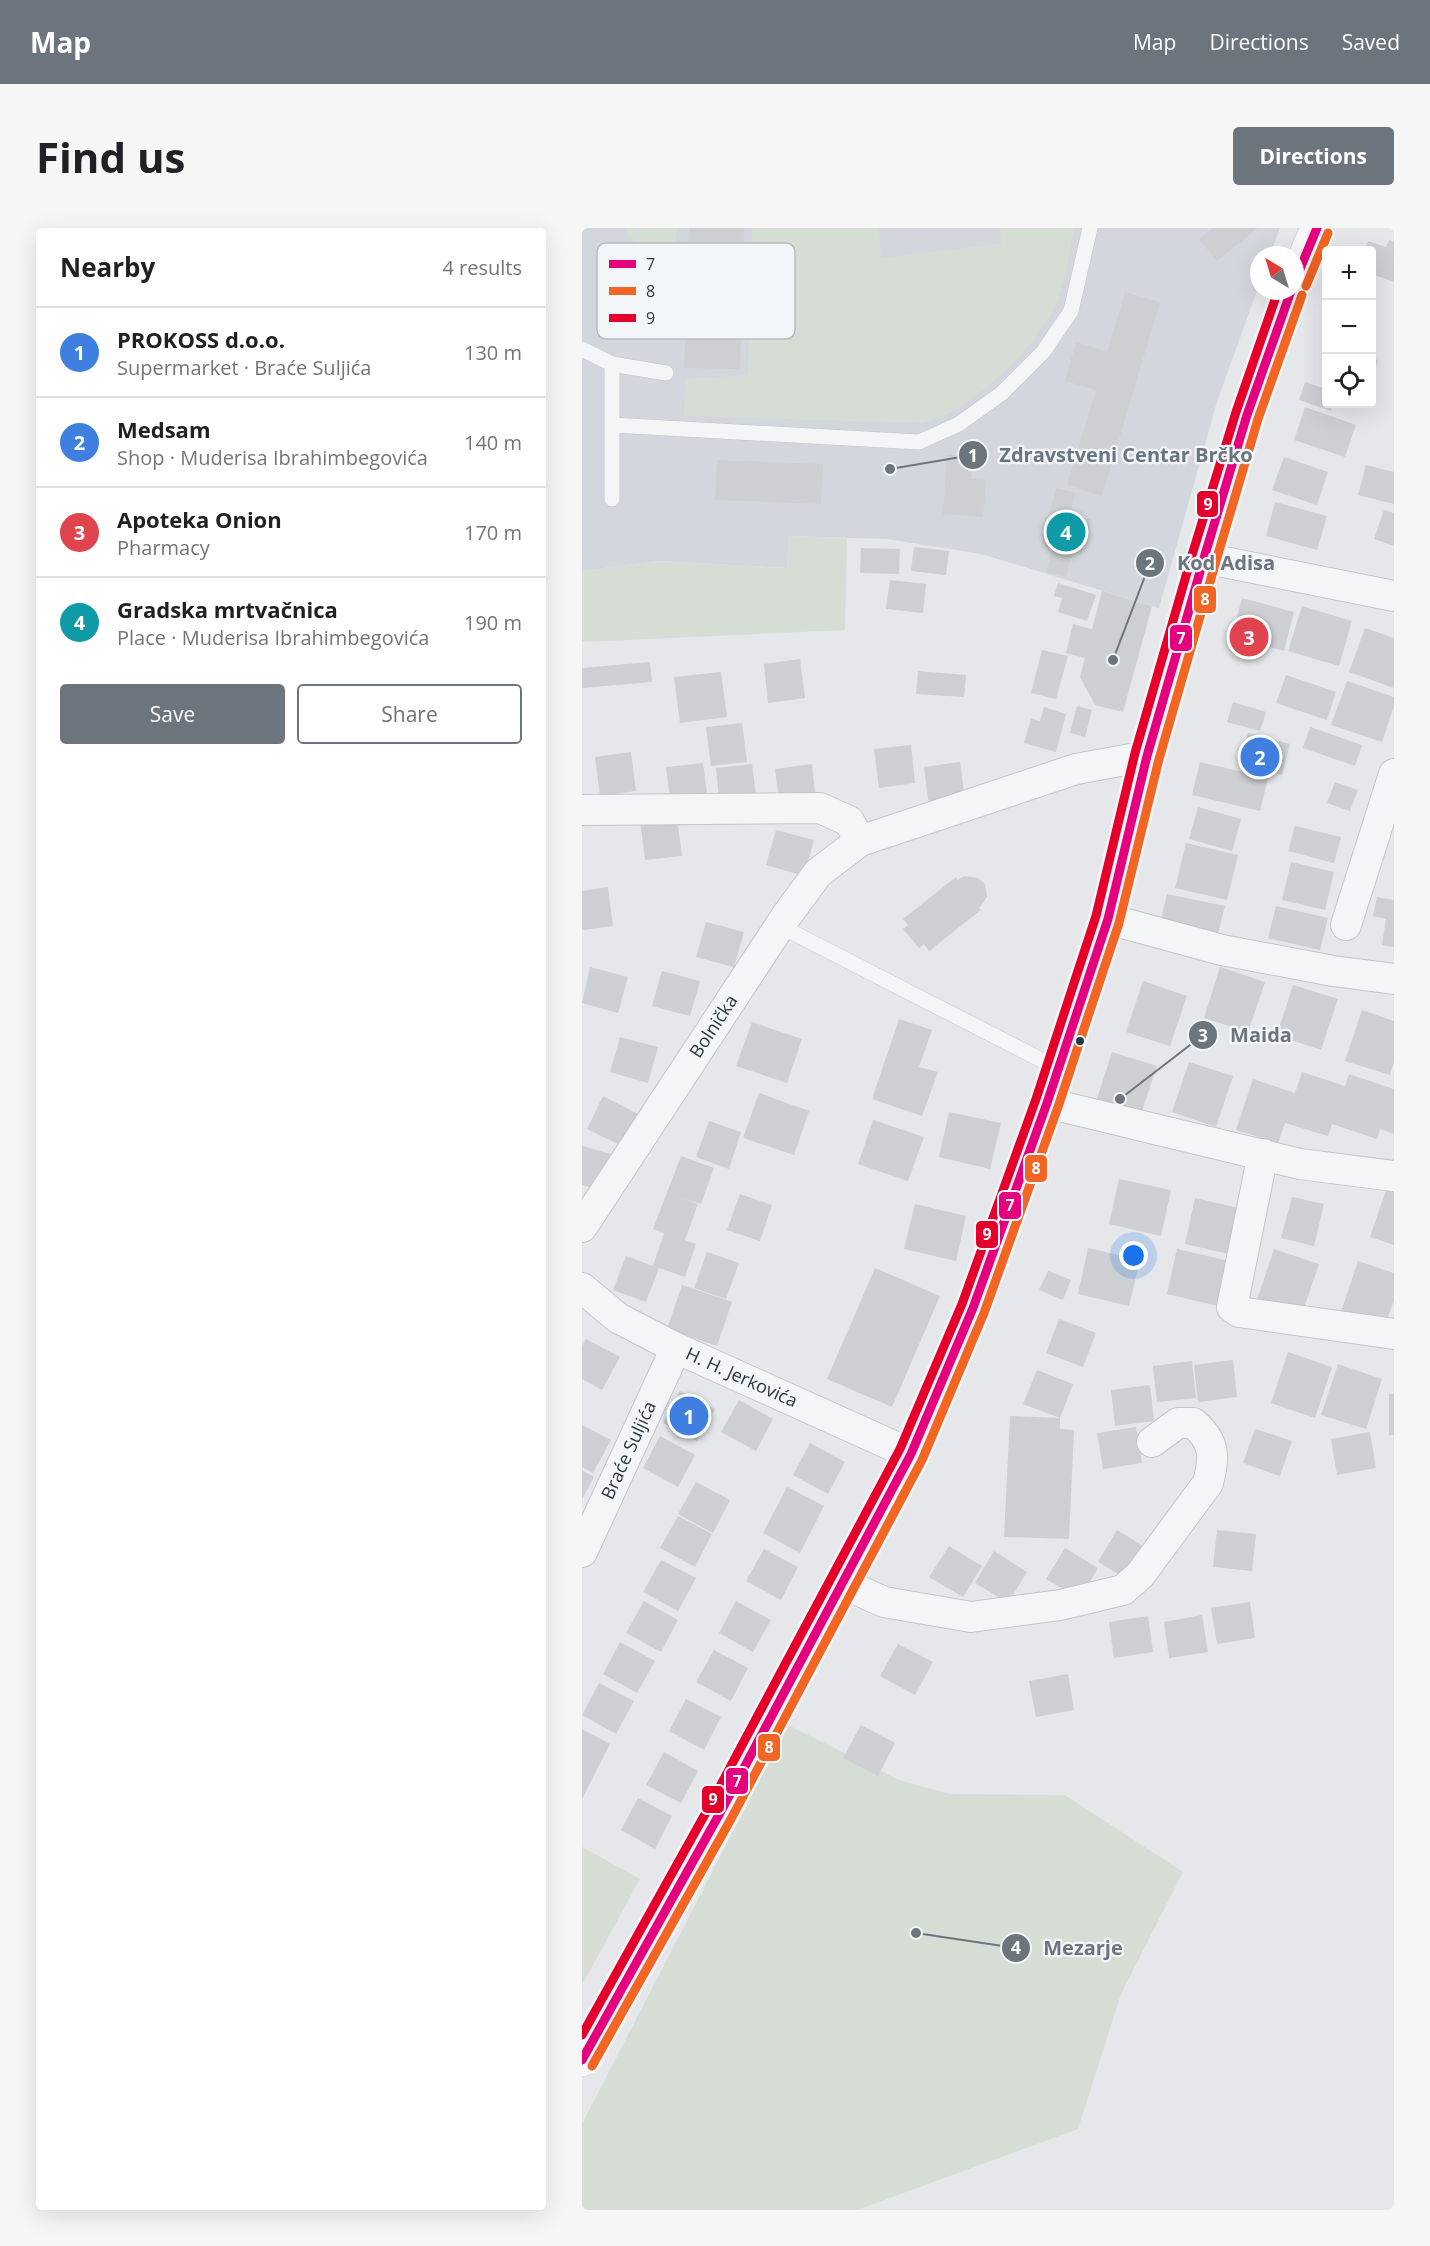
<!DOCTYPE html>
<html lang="en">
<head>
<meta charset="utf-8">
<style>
	body { margin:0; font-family:"Open Sans",sans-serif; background:#f6f6f6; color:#202124 }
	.controls { position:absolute; right:18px; top:18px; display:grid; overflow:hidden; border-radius:6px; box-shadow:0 6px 24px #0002 }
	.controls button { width:54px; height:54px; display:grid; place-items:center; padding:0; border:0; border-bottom:2px solid #e0e0e0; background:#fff; color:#202124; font:30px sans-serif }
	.compass { position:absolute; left:668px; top:18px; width:54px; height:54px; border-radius:50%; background:#fff; box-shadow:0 6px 24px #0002; rotate:322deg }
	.you { position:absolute; left:552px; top:1028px; width:21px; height:21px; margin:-15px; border:4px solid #fff; border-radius:50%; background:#1a73e8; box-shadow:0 0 0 9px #1a73e833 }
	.badge { display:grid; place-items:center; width:39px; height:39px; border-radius:50%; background:#6c747e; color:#fff; font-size:20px; font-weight:700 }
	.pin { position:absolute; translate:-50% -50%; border:3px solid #fff; box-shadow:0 2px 6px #0006 }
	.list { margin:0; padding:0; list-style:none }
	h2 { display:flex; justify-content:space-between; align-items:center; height:78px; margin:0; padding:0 24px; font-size:26px }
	h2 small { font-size:20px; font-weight:400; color:#757577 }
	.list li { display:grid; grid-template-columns:39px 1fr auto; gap:18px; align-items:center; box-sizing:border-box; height:90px; padding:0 24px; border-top:2px solid #e0e0e0 }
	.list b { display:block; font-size:22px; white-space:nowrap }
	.list p { margin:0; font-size:20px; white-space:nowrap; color:#757577 }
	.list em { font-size:20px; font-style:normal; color:#757577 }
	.actions { display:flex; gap:12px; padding:18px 24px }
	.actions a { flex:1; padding:14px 0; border:2px solid #6c747e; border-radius:6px; text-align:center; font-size:21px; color:#6c747e }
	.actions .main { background:#6c747e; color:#fff }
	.icon { flex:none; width:33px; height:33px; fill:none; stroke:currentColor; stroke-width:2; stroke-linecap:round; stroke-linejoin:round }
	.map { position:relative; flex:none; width:812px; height:1982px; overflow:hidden; border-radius:6px }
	header { display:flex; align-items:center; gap:36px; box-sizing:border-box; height:84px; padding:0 30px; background:#6c747e; color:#fff }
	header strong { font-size:28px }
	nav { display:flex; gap:33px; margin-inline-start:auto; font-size:21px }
	.intro { display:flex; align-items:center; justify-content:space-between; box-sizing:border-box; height:144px; padding:0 36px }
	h1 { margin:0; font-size:42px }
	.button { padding:15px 27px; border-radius:6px; background:#6c747e; color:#fff; font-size:21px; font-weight:700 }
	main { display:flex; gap:36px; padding:0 36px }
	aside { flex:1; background:#fff; border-radius:6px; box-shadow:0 6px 24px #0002 }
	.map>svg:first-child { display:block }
	.built { fill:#d3d7dd }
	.green { fill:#d6ddd5 }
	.building { fill:#cdcfd2 }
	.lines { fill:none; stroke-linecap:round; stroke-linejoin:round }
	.service-casing { stroke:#c3c5c8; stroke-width:16 }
	.minor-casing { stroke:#c3c5c8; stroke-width:32 }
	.secondary-casing { stroke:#c3c5c8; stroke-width:34 }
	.service { stroke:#f4f5f7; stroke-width:15 }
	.minor { stroke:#f4f5f7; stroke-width:30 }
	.secondary { stroke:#f8f8f8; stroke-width:33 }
	.bus-1-casing { stroke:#f3f6f9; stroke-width:14 }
	.bus-2-casing { stroke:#f3f6f9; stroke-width:14 }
	.bus-3-casing { stroke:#f3f6f9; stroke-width:14 }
	.bus-1 { stroke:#e5007d; stroke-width:9 }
	.bus-2 { stroke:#f26522; stroke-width:9 }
	.bus-3 { stroke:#e4002b; stroke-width:9 }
	.bus-dot { fill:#2b3644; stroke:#f3f6f9; stroke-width:2 }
	.labels { text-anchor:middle; stroke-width:4.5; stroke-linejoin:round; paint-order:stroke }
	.street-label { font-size:18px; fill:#2b3644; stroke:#f3f6f9 }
	.key { fill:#f3f6f9; stroke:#b7bcc3; stroke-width:1.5 }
	.key-label { font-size:16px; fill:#2b3644 }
	.leader { fill:none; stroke:#6c747e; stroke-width:2 }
	.callout-dot { fill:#6c747e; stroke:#f3f6f9; stroke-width:2 }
	.mark-label { font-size:18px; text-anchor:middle; font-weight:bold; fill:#fff }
	.callout-label { font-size:20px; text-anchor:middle; font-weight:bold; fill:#6c747e; stroke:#f3f6f9; stroke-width:4.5; stroke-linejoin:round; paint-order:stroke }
	.line-badge { stroke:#f3f6f9; stroke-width:2 }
	.badge-label { font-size:16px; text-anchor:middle; font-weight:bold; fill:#fff }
</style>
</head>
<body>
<header>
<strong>Map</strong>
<nav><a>Map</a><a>Directions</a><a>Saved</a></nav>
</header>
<div class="intro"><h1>Find us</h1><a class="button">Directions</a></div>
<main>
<aside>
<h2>Nearby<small>4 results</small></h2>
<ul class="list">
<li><span class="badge" style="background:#3f7fe0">1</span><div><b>PROKOSS d.o.o.</b><p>Supermarket · Braće Suljića</p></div><em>130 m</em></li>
<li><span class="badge" style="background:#3f7fe0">2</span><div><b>Medsam</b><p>Shop · Muderisa Ibrahimbegovića</p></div><em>140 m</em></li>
<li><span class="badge" style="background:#e0444e">3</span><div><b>Apoteka Onion</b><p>Pharmacy</p></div><em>170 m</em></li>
<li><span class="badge" style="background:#0f9aa8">4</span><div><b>Gradska mrtvačnica</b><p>Place · Muderisa Ibrahimbegovića</p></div><em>190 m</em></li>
</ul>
<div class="actions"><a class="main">Save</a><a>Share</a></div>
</aside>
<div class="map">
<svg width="812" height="1982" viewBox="0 0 812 1982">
	<rect width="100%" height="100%" fill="#e5e7ea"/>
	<path class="built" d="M 0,0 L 698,0 L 688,27 L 677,27 L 677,57 L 635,174 L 577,380 L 399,326 L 305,311 L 207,308 L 205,340 L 76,333 L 0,343 Z"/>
	<path class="green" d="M 45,0 L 95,0 L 94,23 L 62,24 L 46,8 Z
		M 170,0 L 297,0 L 299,30 L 419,16 L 418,0 L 491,0 C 490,18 480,64 472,80 C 454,117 406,163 371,183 C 362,188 350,191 341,195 L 102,188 L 104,151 L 166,147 Z
		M 207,308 L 265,310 L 263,402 L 0,414 L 0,343 L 76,333 L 205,340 Z
		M 206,1497 L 317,1552 L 367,1566 L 483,1567 L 601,1644 L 539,1766 L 496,1901 L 275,1982 L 0,1982 L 0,1896 Z
		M 0,1619 L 58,1651 L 0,1757 Z"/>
	<path class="building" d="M 107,0 L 162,0 L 158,141 L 102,140 L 104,87 L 34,85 L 35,42 L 105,43 Z
		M 631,0 L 676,0 L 635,33 L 617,11 Z
		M 807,12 L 812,14 L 812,54 L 790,46 L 790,22 L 783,22 L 786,13 L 804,19 Z
		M 543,64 L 578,74 L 520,268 L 485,257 L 514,162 L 483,153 L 494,114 L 525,124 Z
		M 790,130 L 796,132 L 790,151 Z
		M 723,154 L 744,161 L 744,176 L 751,176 L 749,183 L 717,172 Z
		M 723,179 L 774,197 L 763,229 L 712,212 Z
		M 365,227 L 391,228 L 389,251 L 404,252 L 401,289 L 361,286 Z
		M 702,229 L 746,244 L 735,277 L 690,262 Z
		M 135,232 L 241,236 L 239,276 L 133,272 Z
		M 784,237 L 812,244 L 812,276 L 776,267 Z
		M 474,260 L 494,265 L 488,286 L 509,291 L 502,319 L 493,316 L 484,349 L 464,344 L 470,322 L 459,319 Z
		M 693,274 L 745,288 L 735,322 L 684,308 Z
		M 802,282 L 812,285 L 812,318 L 792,311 Z
		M 332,319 L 367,323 L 364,347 L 329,343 Z
		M 279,320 L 318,321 L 317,346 L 278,345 Z
		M 308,352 L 344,356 L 341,385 L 304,381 Z
		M 476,355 L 514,367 L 505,393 L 476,384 L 480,370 L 472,368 Z
		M 520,363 L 570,378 L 541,484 L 513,477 L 498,449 L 503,430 L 484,425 L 491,396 L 510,401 Z
		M 660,370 L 712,384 L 702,423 L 650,409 Z
		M 720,378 L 770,393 L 757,438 L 706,423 Z
		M 783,400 L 812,410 L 812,460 L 767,444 Z
		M 460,422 L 486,428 L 474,471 L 449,465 Z
		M 218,431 L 223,470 L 186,475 L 182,436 Z
		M 68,434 L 70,454 L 0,460 L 0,440 Z
		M 336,443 L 384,447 L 382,469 L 334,466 Z
		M 139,444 L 145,489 L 98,495 L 92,449 Z
		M 704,447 L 754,464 L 745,492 L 694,475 Z
		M 765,453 L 812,469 L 812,478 L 800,514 L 749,497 Z
		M 651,474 L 684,484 L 678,503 L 645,494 Z
		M 495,478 L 510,482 L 503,509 L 488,505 Z
		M 462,479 L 484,486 L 474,524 L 442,515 L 449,491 L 458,493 Z
		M 160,495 L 165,534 L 129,538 L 124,499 Z
		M 728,499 L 780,517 L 773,538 L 721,520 Z
		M 666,505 L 708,516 L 700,547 L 658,536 Z
		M 329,517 L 333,555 L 297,560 L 292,521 Z
		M 49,524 L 54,563 L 18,568 L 13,529 Z
		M 378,534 L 383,573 L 347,578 L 342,539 Z
		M 618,534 L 686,550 L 678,583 L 610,567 Z
		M 121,535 L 126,574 L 89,578 L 84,539 Z
		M 170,536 L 175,575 L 138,579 L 134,540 Z
		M 230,536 L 234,575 L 198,580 L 193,541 Z
		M 753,554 L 776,562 L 768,583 L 745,575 Z
		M 616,579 L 659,591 L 650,623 L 607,611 Z
		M 95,589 L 100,628 L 63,632 L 58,593 Z
		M 713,598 L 759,609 L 752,635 L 706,623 Z
		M 194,602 L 232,612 L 222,648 L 184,637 Z
		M 604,615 L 656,627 L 645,672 L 593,660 Z
		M 709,634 L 752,644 L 743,682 L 700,672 Z
		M 383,648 L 396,650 L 403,656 L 405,669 L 397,680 L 399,682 L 347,723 L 342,716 L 337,720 L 321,701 L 326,697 L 321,691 L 374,649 L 375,652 Z
		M 26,659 L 31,698 L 0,702 L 0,663 Z
		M 585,666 L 643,678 L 635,709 L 578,696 Z
		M 795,669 L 812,672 L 812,719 L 800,717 L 804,691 L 791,688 Z
		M 694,678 L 746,690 L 738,722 L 686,710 Z
		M 124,694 L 162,704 L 152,739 L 114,729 Z
		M 8,739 L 46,749 L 36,785 L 0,775 Z
		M 638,739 L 683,754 L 666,804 L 622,790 Z
		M 80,743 L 118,753 L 108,788 L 70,778 Z
		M 561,753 L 605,768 L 588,818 L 544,804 Z
		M 711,757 L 756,771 L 739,822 L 695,807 Z
		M 780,782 L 812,793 L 812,834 L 808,847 L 763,833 Z
		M 317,791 L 350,802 L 337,839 L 356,844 L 340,888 L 290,871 Z
		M 170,794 L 220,811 L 205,855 L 154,838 Z
		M 38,809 L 76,819 L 66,855 L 28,844 Z
		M 530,824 L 575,838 L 558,889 L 514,874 Z
		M 607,834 L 651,848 L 634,899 L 590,884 Z
		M 720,844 L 763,858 L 767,846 L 812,861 L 812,906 L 798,901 L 795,911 L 750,896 L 746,908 L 703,895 L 696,915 L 654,902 L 671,851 L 713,865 Z
		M 177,865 L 227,883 L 212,927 L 161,910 Z
		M 21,868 L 56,886 L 40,918 L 5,901 Z
		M 367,884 L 419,895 L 408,941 L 357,929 Z
		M 291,892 L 342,909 L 326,953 L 276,936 Z
		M 127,893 L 159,904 L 147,941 L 114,929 Z
		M 0,918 L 32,927 L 22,963 L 0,957 Z
		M 99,928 L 132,940 L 119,976 L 99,970 L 116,976 L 103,1012 L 114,1016 L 103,1049 L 77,1040 L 64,1074 L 31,1062 L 44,1028 L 71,1038 L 82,1005 L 71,1001 Z
		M 537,951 L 589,962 L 579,1008 L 527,996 Z
		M 805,959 L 812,961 L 812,1017 L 788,1009 Z
		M 158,966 L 190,977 L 178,1013 L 145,1002 Z
		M 710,969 L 742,976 L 732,1018 L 699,1010 Z
		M 613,970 L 665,982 L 655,1028 L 603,1016 Z
		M 333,976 L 384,988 L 374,1033 L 322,1021 Z
		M 506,1020 L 558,1032 L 547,1078 L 496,1066 Z
		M 595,1021 L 647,1033 L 636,1078 L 585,1066 Z
		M 692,1021 L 737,1036 L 720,1086 L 675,1072 Z
		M 125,1024 L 157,1035 L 144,1071 L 112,1060 Z
		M 776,1033 L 812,1045 L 812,1072 L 803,1098 L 759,1084 Z
		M 293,1040 L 358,1068 L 310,1179 L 245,1151 Z
		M 466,1043 L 489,1052 L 481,1072 L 457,1062 Z
		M 100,1057 L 150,1074 L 135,1118 L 85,1101 Z
		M 477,1091 L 514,1105 L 501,1139 L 464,1125 Z
		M 4,1111 L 38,1129 L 20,1162 L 0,1151 L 0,1118 Z
		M 706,1124 L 750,1139 L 733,1190 L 689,1175 Z
		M 651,1132 L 655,1169 L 616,1174 L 612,1137 Z
		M 610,1133 L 614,1170 L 575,1174 L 571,1138 Z
		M 756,1136 L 800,1151 L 784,1201 L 739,1187 Z
		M 455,1142 L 491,1156 L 478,1190 L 441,1176 Z
		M 568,1157 L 572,1193 L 533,1198 L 529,1162 Z
		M 98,1163 L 133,1181 L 115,1213 L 81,1195 Z
		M 807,1166 L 812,1166 L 812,1207 L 807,1207 Z
		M 157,1172 L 191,1191 L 174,1223 L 139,1204 Z
		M 428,1188 L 478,1190 L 478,1201 L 492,1202 L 487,1311 L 422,1309 Z
		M 0,1197 L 29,1212 L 11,1245 L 0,1239 Z
		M 554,1199 L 560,1235 L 521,1241 L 515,1205 Z
		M 673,1201 L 710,1213 L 698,1248 L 661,1235 Z
		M 788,1204 L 794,1240 L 755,1247 L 749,1211 Z
		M 78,1208 L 113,1227 L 96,1259 L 61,1240 Z
		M 228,1215 L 263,1234 L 246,1266 L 211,1247 Z
		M 0,1242 L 12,1249 L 0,1271 Z
		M 114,1254 L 148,1272 L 131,1305 L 96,1286 Z
		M 205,1259 L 242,1278 L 218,1325 L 181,1305 Z
		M 96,1288 L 130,1306 L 113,1339 L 78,1320 Z
		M 535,1302 L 568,1322 L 550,1354 L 516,1334 Z
		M 635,1302 L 674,1306 L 670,1343 L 631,1339 Z
		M 367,1318 L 400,1338 L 381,1369 L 347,1349 Z
		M 483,1320 L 516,1340 L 498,1371 L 464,1351 Z
		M 182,1321 L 216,1339 L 199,1372 L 164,1353 Z
		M 412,1323 L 445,1344 L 426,1375 L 393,1355 Z
		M 79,1332 L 114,1350 L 96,1383 L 61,1364 Z
		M 62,1373 L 96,1392 L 79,1424 L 44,1405 Z
		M 154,1373 L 189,1392 L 171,1424 L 137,1405 Z
		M 668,1374 L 673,1410 L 635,1416 L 629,1380 Z
		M 620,1387 L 626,1424 L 587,1430 L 582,1394 Z
		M 566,1388 L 571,1424 L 532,1430 L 527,1394 Z
		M 38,1414 L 73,1433 L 55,1465 L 21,1446 Z
		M 316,1416 L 351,1434 L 333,1467 L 298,1448 Z
		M 132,1422 L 166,1440 L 149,1473 L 114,1454 Z
		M 486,1446 L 492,1482 L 454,1489 L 447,1453 Z
		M 17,1455 L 52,1473 L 34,1506 L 0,1487 Z
		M 104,1471 L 139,1489 L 122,1522 L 87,1503 Z
		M 279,1497 L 313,1515 L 296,1548 L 261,1530 Z
		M 0,1501 L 28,1516 L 0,1571 Z
		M 82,1524 L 116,1543 L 99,1575 L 64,1557 Z
		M 56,1570 L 90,1588 L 73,1621 L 39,1602 Z"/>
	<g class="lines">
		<defs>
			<path id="service" d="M 0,121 L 30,136 L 84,145
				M 30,197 L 337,214 L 377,196 L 420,165 L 461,124 L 489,83 L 508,0
				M 30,271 L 30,136
				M 198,698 L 475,840"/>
			<g id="minor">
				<path d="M 622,330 L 812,368"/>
				<path d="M 0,582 L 238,580 L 267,593 L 278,613"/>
				<path d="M 526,691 L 640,722 L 751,743 L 812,751"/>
				<path d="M 764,697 L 812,546"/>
				<path d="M 465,875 L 718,936 L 812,948"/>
				<path d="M 681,926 L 650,1079 L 657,1084 L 812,1106"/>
				<path id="s1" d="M 0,999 L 205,687 L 236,645 L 278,613 L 494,541 L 565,528"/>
				<path id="s2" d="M 0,1060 L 36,1090 L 94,1120 L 329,1226"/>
				<path id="s3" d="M 0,1324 L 94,1120"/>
				<path d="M 260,1355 L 302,1374 L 389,1389 L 478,1377 L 541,1362 L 558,1347 L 626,1255 C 633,1229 633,1213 611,1195 L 596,1195 L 570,1214"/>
			</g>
			<path id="secondary" d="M 713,53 L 735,0
				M 0,1832 L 138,1585 L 329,1226 L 391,1080 L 465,875 L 526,691 L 565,528 L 622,330 L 665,187 L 709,63"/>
		</defs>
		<use href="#service" class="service-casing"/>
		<use href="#minor" class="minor-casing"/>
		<use href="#secondary" class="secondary-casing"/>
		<use href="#service" class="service"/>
		<use href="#minor" class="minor"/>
		<use href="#secondary" class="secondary"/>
		<defs>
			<path id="bus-1" d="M 713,53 L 735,0
				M 0,1832 L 138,1585 L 329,1226 L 391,1080 L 465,875 L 526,691 L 565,528 L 622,330 L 665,187 L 709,63"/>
			<path id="bus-2" d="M 724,58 L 746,5
				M 10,1838 L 149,1591 L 340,1232 L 402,1085 L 476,879 L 537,695 L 577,531 L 634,333 L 676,191 L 720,67"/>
			<path id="bus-3" d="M 0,1807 L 127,1579 L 318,1221 L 380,1076 L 454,871 L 514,688 L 553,525 L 610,327 L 654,184 L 696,63"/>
		</defs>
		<use href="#bus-1" class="bus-1-casing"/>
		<use href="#bus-2" class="bus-2-casing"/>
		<use href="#bus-3" class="bus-3-casing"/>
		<use href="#bus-1" class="bus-1"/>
		<use href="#bus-2" class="bus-2"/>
		<use href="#bus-3" class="bus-3"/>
	</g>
	<circle class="bus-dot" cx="498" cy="813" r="5"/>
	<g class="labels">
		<g class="street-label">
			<text dy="6" stroke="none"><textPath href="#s1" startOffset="240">Bolnička</textPath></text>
			<text dy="6" stroke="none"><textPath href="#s2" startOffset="184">H. H. Jerkovića</textPath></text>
			<text dy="6" stroke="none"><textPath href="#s3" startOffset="112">Braće Suljića</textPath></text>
		</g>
	</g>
	<rect x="15" y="15" width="198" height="96" rx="9" class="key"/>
	<rect x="27" y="32" width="27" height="8" fill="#e5007d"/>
	<rect x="27" y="59" width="27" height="8" fill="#f26522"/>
	<rect x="27" y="86" width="27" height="8" fill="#e4002b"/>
	<g class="key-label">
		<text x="64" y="42">7</text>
		<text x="64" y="69">8</text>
		<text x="64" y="96">9</text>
	</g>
	<path class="leader" d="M308 241L391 227M531 432L568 335M538 871L621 807M334 1705L434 1720"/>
	<g class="callout-dot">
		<circle cx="308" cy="241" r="6"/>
		<circle cx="531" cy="432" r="6"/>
		<circle cx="538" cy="871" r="6"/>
		<circle cx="334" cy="1705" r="6"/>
		<circle cx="391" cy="227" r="15"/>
		<circle cx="568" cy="335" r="15"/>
		<circle cx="621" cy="807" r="15"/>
		<circle cx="434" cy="1720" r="15"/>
	</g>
	<g class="mark-label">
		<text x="391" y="234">1</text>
		<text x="568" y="342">2</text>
		<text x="621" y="814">3</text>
		<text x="434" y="1726">4</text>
	</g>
	<g class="callout-label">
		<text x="544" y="234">Zdravstveni Centar Brčko</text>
		<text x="644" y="342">Kod Adisa</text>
		<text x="679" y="814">Maida</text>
		<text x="501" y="1727">Mezarje</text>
	</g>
	<g class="line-badge">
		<rect x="614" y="262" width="23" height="28" rx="6" fill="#e4002b"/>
		<rect x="611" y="357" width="24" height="29" rx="6" fill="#f26522"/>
		<rect x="587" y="396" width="24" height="28" rx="6" fill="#e5007d"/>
		<rect x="442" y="926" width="24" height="29" rx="6" fill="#f26522"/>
		<rect x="416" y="963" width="24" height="29" rx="6" fill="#e5007d"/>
		<rect x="393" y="992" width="24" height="29" rx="6" fill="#e4002b"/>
		<rect x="175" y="1505" width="24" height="29" rx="6" fill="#f26522"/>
		<rect x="143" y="1539" width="24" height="28" rx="6" fill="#e5007d"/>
		<rect x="119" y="1557" width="24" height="29" rx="6" fill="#e4002b"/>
	</g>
	<g class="badge-label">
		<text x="626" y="282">9</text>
		<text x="623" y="377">8</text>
		<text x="599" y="416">7</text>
		<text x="454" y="946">8</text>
		<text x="428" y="983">7</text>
		<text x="405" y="1012">9</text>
		<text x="187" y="1525">8</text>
		<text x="155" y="1559">7</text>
		<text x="131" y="1577">9</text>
	</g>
</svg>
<div class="controls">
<button>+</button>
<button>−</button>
<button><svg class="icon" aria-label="locate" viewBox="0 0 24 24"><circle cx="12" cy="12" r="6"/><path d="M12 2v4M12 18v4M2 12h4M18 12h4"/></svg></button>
</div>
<svg class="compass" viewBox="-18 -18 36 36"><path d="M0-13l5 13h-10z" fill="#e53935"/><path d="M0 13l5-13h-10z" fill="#757577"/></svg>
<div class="you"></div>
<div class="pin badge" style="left:107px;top:1188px;background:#3f7fe0">1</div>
<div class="pin badge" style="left:678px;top:529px;background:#3f7fe0">2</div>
<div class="pin badge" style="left:667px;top:409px;background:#e0444e">3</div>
<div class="pin badge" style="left:484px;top:304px;background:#0f9aa8">4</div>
</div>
</main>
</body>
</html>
